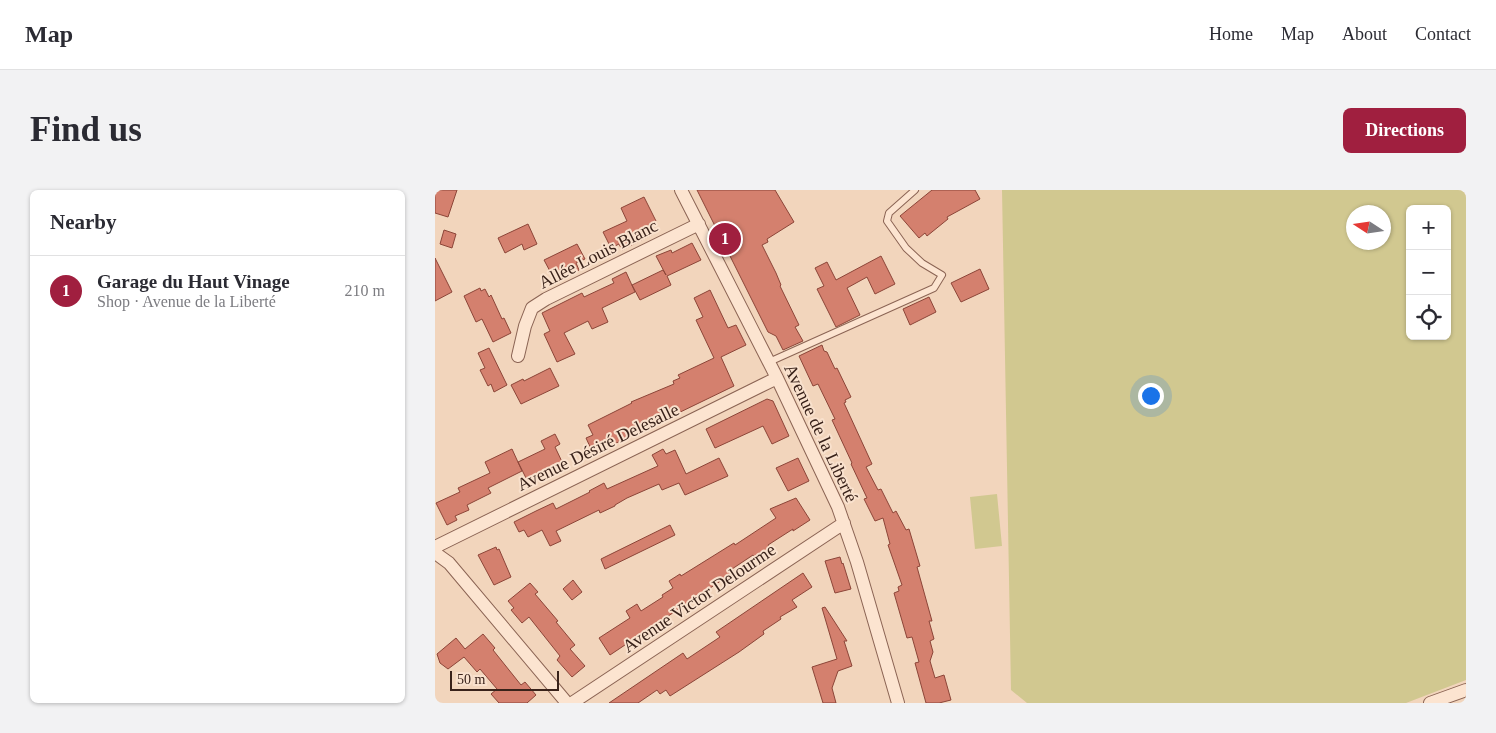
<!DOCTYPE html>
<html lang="en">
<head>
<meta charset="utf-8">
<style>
	body { margin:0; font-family:"Times New Roman",serif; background:#f2f2f3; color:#2b2b33 }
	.controls { position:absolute; right:15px; top:15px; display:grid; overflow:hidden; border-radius:8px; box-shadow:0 1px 4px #0004 }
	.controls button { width:45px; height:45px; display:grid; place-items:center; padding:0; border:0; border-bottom:1px solid #e1e1e2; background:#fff; color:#2b2b33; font:25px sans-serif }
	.compass { position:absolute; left:911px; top:15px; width:45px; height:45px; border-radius:50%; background:#fff; box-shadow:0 1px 4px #0004; rotate:282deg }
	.scale { position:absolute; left:15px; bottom:12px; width:109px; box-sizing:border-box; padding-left:5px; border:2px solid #39221a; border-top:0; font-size:14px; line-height:18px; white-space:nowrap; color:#39221a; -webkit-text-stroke:4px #f9e1cd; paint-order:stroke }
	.you { position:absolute; left:715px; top:205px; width:18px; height:18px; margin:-12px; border:4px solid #fff; border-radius:50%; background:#1a73e8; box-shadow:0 0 0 8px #1a73e833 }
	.badge { display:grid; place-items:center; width:32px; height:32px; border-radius:50%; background:#a01f3f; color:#fff; font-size:16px; font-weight:700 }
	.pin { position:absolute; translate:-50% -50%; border:2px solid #fff; box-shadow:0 1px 5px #0006 }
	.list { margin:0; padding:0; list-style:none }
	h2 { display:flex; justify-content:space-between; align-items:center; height:65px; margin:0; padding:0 20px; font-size:21px }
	h2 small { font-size:16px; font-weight:400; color:#7c7c81 }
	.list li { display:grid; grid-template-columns:32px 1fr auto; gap:15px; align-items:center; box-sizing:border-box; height:70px; padding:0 20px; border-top:1px solid #e1e1e2 }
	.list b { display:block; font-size:19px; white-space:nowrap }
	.list p { margin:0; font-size:16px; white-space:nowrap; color:#7c7c81 }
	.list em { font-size:16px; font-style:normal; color:#7c7c81 }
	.icon { flex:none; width:28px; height:28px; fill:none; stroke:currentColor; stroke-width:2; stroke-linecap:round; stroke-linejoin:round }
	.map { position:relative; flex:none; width:1031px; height:513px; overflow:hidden; border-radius:8px }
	header { display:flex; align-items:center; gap:30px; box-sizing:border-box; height:70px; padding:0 25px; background:#fff; border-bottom:1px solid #e1e1e2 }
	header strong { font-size:24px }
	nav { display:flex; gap:28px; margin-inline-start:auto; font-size:18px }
	.intro { display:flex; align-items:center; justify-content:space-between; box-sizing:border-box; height:120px; padding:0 30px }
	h1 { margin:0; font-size:35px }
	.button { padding:12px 22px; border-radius:8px; background:#a01f3f; color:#fff; font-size:18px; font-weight:700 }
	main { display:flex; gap:30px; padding:0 30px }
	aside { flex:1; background:#fff; border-radius:8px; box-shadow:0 1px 4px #0004 }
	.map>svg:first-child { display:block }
	.green { fill:#d1c890; fill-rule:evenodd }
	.building { fill:#d4806e; stroke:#8c4538 }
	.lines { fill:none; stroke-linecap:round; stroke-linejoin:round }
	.lane-casing { stroke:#8b6454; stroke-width:8 }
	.street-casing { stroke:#8b6454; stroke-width:14 }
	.lane { stroke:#fce4d0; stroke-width:6 }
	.street { stroke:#fce4d0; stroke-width:12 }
	.labels { text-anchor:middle; stroke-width:4; stroke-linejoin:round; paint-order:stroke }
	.street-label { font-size:18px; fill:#39221a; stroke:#f9e1cd }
</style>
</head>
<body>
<header>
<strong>Map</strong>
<nav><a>Home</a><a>Map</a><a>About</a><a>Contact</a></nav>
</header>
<div class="intro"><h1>Find us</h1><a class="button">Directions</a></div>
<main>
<aside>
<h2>Nearby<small></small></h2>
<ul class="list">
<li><span class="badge">1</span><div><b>Garage du Haut Vinage</b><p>Shop · Avenue de la Liberté</p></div><em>210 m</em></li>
</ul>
</aside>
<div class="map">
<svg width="1031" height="513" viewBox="0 0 1031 513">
	<rect width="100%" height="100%" fill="#f2d5bc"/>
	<path class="green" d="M 567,0 L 1031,0 L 1031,490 L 971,513 L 592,513 L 576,500 ZM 975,19 L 1012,19 L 1012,146 L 975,146 ZM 918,22 L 948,22 L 948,52 L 918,52 Z
		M 562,304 L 567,356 L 540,359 L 535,307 Z"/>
	<path class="building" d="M 0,0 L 22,0 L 13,27 L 0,23 Z
		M 262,0 L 340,0 L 359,32 L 332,49 L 333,52 L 327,55 L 341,83 L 346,95 L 345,96 L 364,135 L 360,137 L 368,151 L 348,160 L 341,146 L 333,142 Z
		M 497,0 L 540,0 L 545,9 L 512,27 L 513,29 L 492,46 L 490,43 L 484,48 L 465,26 Z
		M 209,7 L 221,31 L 214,34 L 218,44 L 187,60 L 184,54 L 176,58 L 168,42 L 192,31 L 186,18 Z
		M 93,34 L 102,54 L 89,60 L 87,54 L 70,63 L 63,48 Z
		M 9,40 L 21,44 L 17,58 L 5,54 Z
		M 257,53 L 266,70 L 232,86 L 236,95 L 205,110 L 197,95 L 228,80 L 231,85 L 221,66 L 236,60 L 237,63 Z
		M 142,54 L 150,69 L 141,73 L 144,80 L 130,88 L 126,81 L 117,85 L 109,70 Z
		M 446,66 L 460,94 L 440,104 L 432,87 L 412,98 L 425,125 L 401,137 L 382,99 L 389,96 L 380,78 L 392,72 L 401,90 Z
		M 0,68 L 17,102 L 0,111 Z
		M 545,79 L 554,99 L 526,112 L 516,93 Z
		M 191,82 L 200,102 L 167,118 L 173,132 L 157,139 L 153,131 L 129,143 L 140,164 L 122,172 L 109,144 L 115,141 L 107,123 L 147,103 L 149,107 L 179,93 L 177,89 Z
		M 45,98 L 46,101 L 50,99 L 54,107 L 56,105 L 67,129 L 69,128 L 76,143 L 58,152 L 47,129 L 41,132 L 29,106 Z
		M 275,100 L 293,138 L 301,135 L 311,155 L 286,167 L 299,196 L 173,257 L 172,254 L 157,261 L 151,248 L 158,245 L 153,235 L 197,213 L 196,212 L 239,194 L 238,191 L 245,188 L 243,185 L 279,168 L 261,130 L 268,127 L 259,108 Z
		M 494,107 L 501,122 L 475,135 L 468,119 Z
		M 387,155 L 389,161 L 392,162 L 400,179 L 402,178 L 416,207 L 410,210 L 411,212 L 409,213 L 437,274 L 431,277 L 443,300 L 446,299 L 458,323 L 461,321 L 471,340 L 474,339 L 485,376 L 482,377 L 497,431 L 494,431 L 499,449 L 495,451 L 498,462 L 495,471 L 500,488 L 509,485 L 516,510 L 504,513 L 491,513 L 480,473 L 484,472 L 477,447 L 472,448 L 459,403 L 464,401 L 463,397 L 467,395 L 453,355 L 455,354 L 448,328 L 440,331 L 429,309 L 432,308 L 416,274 L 417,273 L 397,230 L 400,229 L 383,194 L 378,196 L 364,166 Z
		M 54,158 L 72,195 L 59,202 L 56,194 L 53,196 L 45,180 L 50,178 L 43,163 Z
		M 115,178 L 124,196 L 86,214 L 76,195 L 88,189 L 89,191 Z
		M 332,209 L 338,211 L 354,246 L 337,254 L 328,236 L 280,258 L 271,239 Z
		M 120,244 L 125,254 L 120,257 L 130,278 L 116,284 L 113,278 L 91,288 L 83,272 L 110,259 L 106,251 Z
		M 77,259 L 87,281 L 53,298 L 56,303 L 32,315 L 34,320 L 20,326 L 22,330 L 12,335 L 1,313 L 25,302 L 23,298 L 55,283 L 50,272 Z
		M 228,259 L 231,264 L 240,260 L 251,284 L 284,268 L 293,286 L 250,305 L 244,293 L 227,300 L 224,294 L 192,308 L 180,315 L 180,316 L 165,323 L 164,320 L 121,341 L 126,351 L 115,356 L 107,340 L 93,347 L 89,340 L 84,342 L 79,332 L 101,321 L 118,313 L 121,319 L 155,302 L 154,301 L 169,293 L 172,299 L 223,276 L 217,265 Z
		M 363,268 L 374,291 L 353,301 L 341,278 Z
		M 361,308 L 375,330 L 358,341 L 358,339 L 333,355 L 335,358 L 320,368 L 318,365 L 297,379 L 299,381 L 287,389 L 287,390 L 175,465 L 164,448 L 195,428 L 191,421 L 202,414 L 206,421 L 228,407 L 227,405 L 238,398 L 234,391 L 245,384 L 246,386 L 299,353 L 300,355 L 341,328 L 335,319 Z
		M 235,335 L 240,345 L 170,379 L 166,369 Z
		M 61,357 L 62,360 L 64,359 L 76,387 L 59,395 L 43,365 Z
		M 405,367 L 407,374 L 408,373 L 416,399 L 400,403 L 390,371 Z
		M 368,383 L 377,397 L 357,410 L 362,417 L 345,427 L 346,429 L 328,441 L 329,444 L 304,462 L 235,506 L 231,500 L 225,504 L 222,500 L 203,513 L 174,513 L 248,463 L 252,469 L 285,447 L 281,442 Z
		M 138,390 L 147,402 L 137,410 L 128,399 Z
		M 95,393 L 103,402 L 100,404 L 123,431 L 121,432 L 140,455 L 135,459 L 150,476 L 137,487 L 122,470 L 125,466 L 94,427 L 87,433 L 76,420 L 79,418 L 73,411 Z
		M 390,417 L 412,451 L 409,451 L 417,476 L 403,481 L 397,498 L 401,513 L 388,513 L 377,477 L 402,469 L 387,418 Z
		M 48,444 L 60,458 L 58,460 L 86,495 L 90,492 L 101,505 L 92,513 L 64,513 L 56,504 L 62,499 L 45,479 L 42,482 L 29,467 L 13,479 L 5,473 L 2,464 L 21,448 L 30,459 Z"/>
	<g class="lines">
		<defs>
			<path id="lane" d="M 334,172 L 499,98 L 507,85 L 487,73 L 471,58 L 452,31 L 454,23 L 480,0"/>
			<path id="street" d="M 246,0 L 342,188 L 403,317 L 422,372 L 463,513
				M 83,166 L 90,136 L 97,118 L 111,109 L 264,34
				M 0,357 L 342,188
				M 0,363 L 14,373 L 132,513
				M 137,513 L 409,333
				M 995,513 L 1031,500"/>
		</defs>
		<use href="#lane" class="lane-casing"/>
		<use href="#street" class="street-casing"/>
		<use href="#lane" class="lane"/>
		<use href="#street" class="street"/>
	</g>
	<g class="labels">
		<g class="street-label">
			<text transform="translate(163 64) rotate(-27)" y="6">Allée Louis Blanc</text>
			<text transform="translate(386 243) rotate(65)" y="6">Avenue de la Liberté</text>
			<text transform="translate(163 257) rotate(-26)" y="6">Avenue Désiré Delesalle</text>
			<text transform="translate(264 408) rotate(-34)" y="6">Avenue Victor Delourme</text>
		</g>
	</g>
</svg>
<div class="controls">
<button>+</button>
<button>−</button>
<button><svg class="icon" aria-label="locate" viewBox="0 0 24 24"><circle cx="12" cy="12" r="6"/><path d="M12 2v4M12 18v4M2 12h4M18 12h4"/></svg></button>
</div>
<svg class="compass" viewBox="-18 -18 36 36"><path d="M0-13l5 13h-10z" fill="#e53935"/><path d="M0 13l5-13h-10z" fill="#7c7c81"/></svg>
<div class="scale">50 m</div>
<div class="you"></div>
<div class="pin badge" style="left:290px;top:49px">1</div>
</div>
</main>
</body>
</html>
